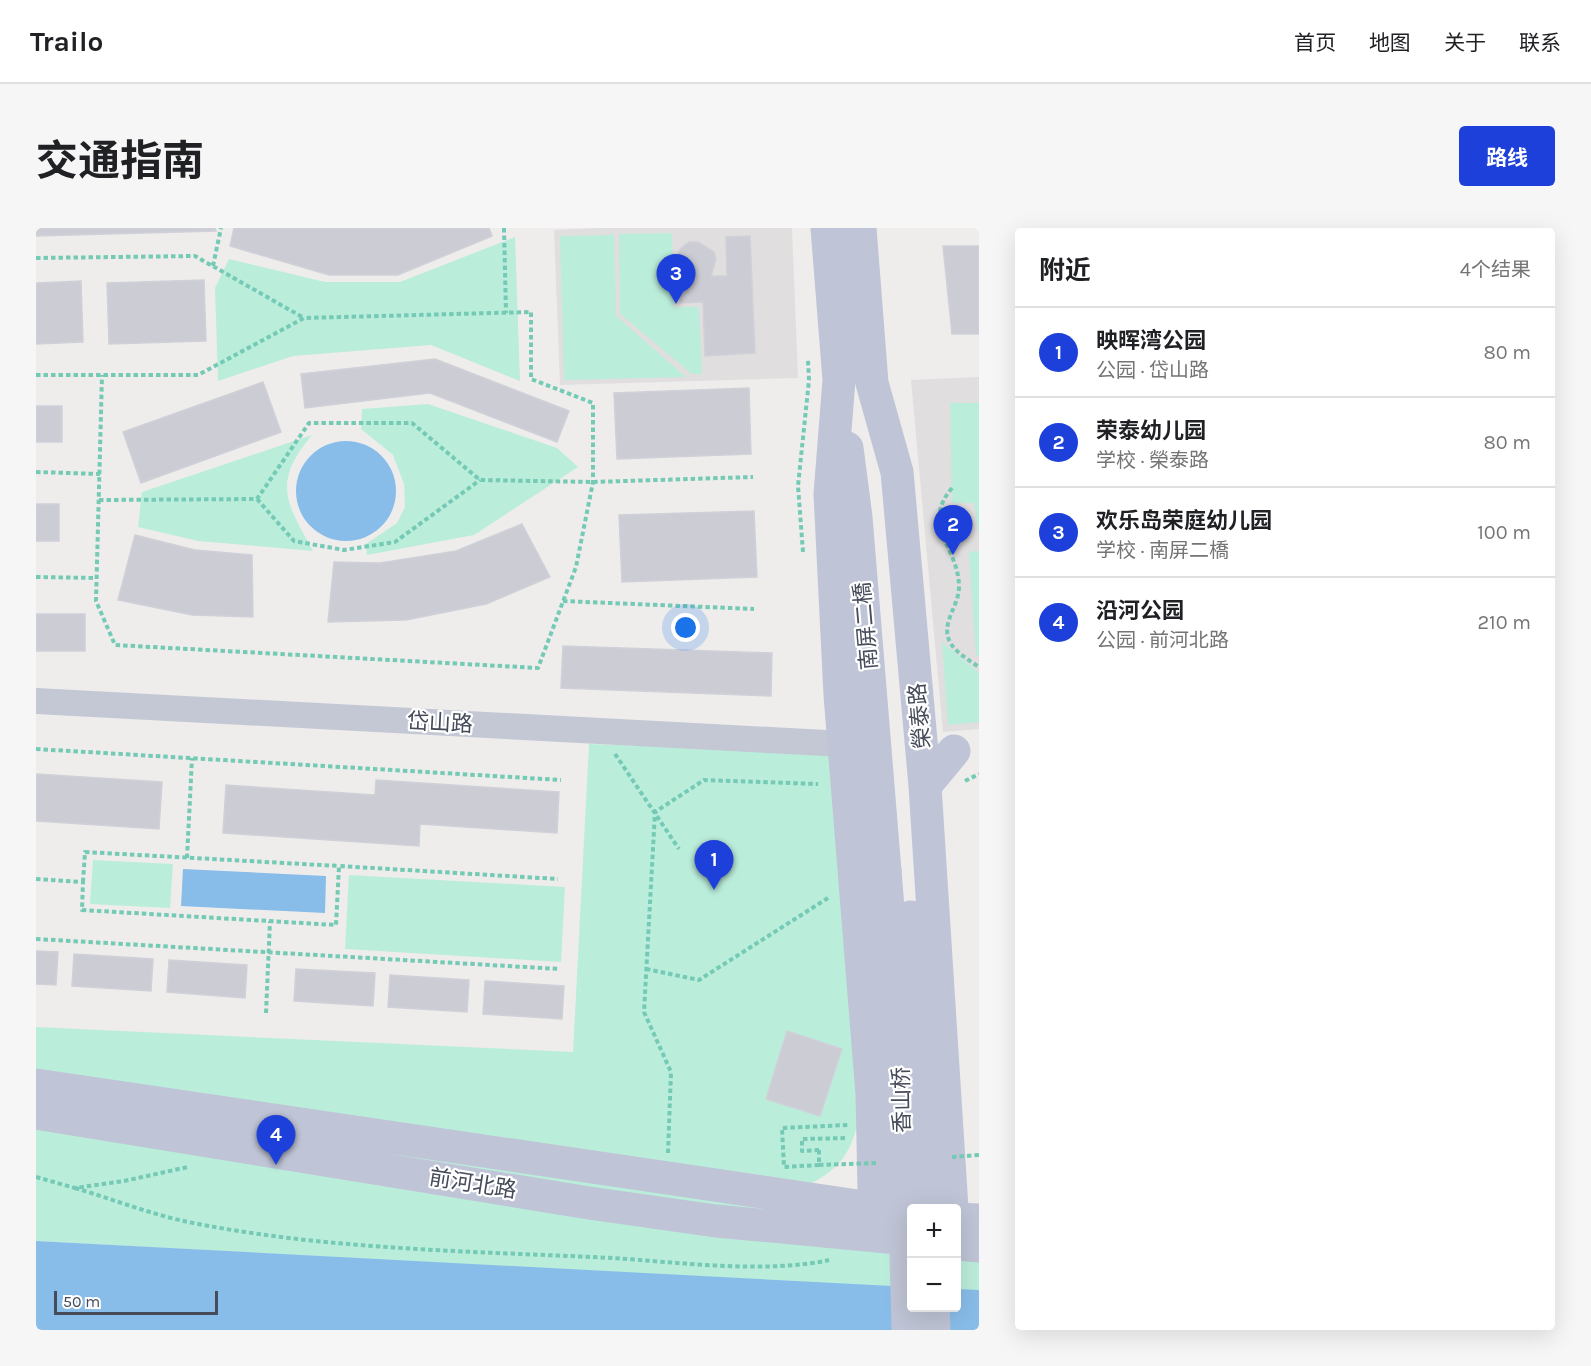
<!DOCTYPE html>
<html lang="zh">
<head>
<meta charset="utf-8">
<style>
	body { margin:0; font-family:Karla,"Noto Sans SC",sans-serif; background:#f6f6f6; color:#202124 }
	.controls { position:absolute; right:18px; bottom:18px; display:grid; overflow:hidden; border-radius:6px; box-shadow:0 6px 24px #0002 }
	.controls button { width:54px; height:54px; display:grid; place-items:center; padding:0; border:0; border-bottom:2px solid #e0e0e0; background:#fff; color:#202124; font:30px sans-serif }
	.scale { position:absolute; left:18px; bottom:15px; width:164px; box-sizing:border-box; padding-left:6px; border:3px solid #454b59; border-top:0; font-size:16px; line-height:21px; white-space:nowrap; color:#454b59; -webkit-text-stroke:4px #fff; paint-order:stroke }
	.you { position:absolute; left:650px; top:400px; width:21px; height:21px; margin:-15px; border:4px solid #fff; border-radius:50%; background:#1a73e8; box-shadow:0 0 0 9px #1a73e833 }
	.badge { display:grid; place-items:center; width:39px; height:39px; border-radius:50%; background:#1c40d9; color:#fff; font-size:20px; font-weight:700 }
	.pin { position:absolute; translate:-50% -50px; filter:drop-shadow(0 2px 3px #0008) }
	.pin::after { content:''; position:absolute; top:32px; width:21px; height:18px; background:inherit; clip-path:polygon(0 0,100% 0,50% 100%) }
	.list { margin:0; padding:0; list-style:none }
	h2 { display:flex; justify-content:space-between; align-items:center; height:78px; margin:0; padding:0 24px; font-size:26px }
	h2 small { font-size:20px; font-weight:400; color:#757577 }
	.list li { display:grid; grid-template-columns:39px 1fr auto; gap:18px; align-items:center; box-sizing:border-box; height:90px; padding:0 24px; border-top:2px solid #e0e0e0 }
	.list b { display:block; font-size:22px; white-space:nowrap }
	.list p { margin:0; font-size:20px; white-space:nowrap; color:#757577 }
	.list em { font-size:20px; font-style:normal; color:#757577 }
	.map { position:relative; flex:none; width:943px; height:1102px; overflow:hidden; border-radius:6px }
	header { display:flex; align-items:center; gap:36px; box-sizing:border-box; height:84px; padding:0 30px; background:#fff; border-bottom:2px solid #e0e0e0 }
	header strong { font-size:28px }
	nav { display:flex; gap:33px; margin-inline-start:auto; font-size:21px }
	.intro { display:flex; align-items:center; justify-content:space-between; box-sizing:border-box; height:144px; padding:0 36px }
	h1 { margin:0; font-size:42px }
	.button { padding:15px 27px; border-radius:6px; background:#1c40d9; color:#fff; font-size:21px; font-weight:700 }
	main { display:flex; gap:36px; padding:0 36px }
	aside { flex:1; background:#fff; border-radius:6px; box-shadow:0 6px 24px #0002 }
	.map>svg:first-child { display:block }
	.education { fill:#e0dede }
	.green { fill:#bbeddb }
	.water { fill:#88bde9 }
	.building { fill:#cccdd4; stroke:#d0d1d8; stroke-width:1.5 }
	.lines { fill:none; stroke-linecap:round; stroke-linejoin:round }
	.path { stroke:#74cab5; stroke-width:4; stroke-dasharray:4.5 3; stroke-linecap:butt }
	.street { stroke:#c3c8d4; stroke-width:26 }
	.secondary { stroke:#bfc4d6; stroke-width:33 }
	.path-bridge { stroke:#74cab5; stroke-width:4; stroke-dasharray:4.5 3; stroke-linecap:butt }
	.secondary-bridge { stroke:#bfc4d6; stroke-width:33 }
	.labels { text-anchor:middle; stroke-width:4.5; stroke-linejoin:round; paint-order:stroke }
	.street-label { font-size:22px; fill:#454b59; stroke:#fff }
</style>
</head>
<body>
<header>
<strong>Trailo</strong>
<nav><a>首页</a><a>地图</a><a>关于</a><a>联系</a></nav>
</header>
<div class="intro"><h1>交通指南</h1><a class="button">路线</a></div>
<main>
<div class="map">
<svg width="943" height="1102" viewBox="0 0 943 1102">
	<rect width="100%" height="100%" fill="#efedec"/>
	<path class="education" d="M 562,0 L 756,0 L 762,150 L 524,157 L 518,2 Z
		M 943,149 L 943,501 L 907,504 L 875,152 Z"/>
	<path class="green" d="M 636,5 L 638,79 L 663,79 L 666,146 L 656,146 L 584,86 L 583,6 Z
		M 578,7 L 580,88 L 650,149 L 528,152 L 524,8 Z
		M 479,9 L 484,153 L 395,117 L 257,128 L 182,153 L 179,60 L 193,31 L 289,54 L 364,54 Z
		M 914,175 L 943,175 L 943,309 L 938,275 L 916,275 Z
		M 392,176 L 521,220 L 542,239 L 438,307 L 331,327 L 330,316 L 361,295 L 369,279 L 368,256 L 357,227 L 325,201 L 326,181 Z
		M 276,207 C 236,255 250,274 277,323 L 162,313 L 102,299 L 106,264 Z
		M 943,323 L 943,427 L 940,428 L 933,324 Z
		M 906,414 L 943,445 L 943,494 L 912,497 Z
		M 553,516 L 801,525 L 824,881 C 818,924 804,943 764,961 L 0,845 L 0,799 L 537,824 Z
		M 57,632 L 137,636 L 134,680 L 54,676 Z
		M 313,647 L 529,659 L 525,734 L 309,721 Z
		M 0,869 L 875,993 L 875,1061 L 0,1013 Z
		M 921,999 L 943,1000 L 943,1064 L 921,1063 Z"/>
	<path class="water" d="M260 263a50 50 0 1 1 100 0a50 50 0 1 1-100 0Z
		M 147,641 L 290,648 L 289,685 L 145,678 Z
		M 0,1013 L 875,1059 L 876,1080 L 921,1080 L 921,1061 L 943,1062 L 943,1102 L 0,1102 Z"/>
	<path class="building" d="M 0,0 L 179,0 L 180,3 L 0,8 Z
		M 198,0 L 453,0 L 456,8 L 362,47 L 293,47 L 194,18 Z
		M 714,8 L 719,125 L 669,128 L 667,74 L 644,75 L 641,29 L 645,20 L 653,14 L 662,14 L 678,24 L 680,31 L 675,48 L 691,48 L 690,9 Z
		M 907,18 L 943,18 L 943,106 L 916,106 Z
		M 168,52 L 170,113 L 73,116 L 71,55 Z
		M 45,53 L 47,114 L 0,116 L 0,55 Z
		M 399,131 L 533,183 L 521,214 L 394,165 L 269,180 L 265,146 Z
		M 227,154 L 245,204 L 105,255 L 87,204 Z
		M 713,160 L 715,226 L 581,231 L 578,165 Z
		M 0,178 L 26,178 L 26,214 L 0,214 Z
		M 0,276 L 23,276 L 23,313 L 0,313 Z
		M 718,283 L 721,349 L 586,354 L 583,287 Z
		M 486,296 L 514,349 L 450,376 L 370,392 L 292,394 L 298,334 L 344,335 L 420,323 Z
		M 99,307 L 159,322 L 216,327 L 217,389 L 156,387 L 82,372 Z
		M 0,386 L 49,386 L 49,423 L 0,423 Z
		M 527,418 L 736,425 L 735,468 L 525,460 Z
		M 0,546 L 126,554 L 123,601 L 0,593 Z
		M 340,552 L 523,564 L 521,605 L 384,596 L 383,618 L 187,605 L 190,557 L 339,567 Z
		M 0,723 L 22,724 L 20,757 L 0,756 Z
		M 38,726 L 117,731 L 115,763 L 36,758 Z
		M 133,732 L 211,737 L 209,770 L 131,764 Z
		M 260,741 L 339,745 L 337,778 L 258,773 Z
		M 354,747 L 433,752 L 431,784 L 352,779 Z
		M 449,753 L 528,758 L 526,791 L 447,786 Z
		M 751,803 L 806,821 L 784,888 L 730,871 Z"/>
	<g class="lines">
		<path class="path" d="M 468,0 L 470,85
			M 0,30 L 159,28 L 268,90
			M 177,38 L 185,0
			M 0,147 L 162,147 L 268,90 L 495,84 L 495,151 L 557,175 L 557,254 L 540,339 L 502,440 L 79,417 L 60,373 L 66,147
			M 0,244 L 64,246
			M 916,260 C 884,298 923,319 923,359 C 923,379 903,396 915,416 C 921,425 934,433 943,439
			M 221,271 L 258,313 L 308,322 L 359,314 L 444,252
			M 63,272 L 221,271 L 273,195 L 376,195 L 444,252 L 557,254 L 717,249
			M 767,324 L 762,258 L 773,152 L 772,132
			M 0,349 L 60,350
			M 527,373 L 718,381
			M 0,521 L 525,552
			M 579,526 L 643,621
			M 929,553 L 943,546
			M 151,630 L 156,530
			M 0,651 L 47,654 L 46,682 L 300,697 L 303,638 L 522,651
			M 47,654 L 49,624 L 303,638
			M 0,711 L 524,741
			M 610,741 L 663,752 L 792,670
			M 230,785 L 234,693
			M 783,922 L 766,923 L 766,911 L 811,910
			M 632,925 L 635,844 L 608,784 L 619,584 L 668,552 L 782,556
			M 783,937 L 748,939 L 746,900 L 812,897
			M 0,949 L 39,960 L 88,953 L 152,939
			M 39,960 C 76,971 114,986 152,994 C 291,1022 434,1023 576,1030 C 641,1034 730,1046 793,1032
			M 921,1043 L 922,1068"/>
		<path class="street" d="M 0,473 L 808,516"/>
		<path class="secondary" d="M 791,0 L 803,152 L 794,266 L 804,467 L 836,866 L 839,1008
			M 824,0 L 836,155 L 861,244 L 889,558 L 916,980
			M 811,220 L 820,289 L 849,643
			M 889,558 L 918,523
			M 0,857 L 862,984
			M 0,885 L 553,975 L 680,993 L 862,1010
			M 921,991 L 943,992
			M 921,1016 L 943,1018
			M 897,1080 L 898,1102"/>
		<path class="path-bridge" d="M 783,922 L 783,937 L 843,935
			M 916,929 L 943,927"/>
		<path class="secondary-bridge" d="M 849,643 L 865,841 L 872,1102
			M 875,689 L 888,841 L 893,980"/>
	</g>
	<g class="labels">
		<g class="street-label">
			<text transform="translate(829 398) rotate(-95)" y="8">南屏二橋</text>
			<text transform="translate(883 488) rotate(-95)" y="8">榮泰路</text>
			<text transform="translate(404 494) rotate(3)" y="8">岱山路</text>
			<text transform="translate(865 872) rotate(-91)" y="8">香山桥</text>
			<text transform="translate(437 955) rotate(9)" y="8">前河北路</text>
		</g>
	</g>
</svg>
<div class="controls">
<button>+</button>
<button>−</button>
</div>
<div class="scale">50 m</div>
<div class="you"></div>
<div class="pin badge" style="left:678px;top:662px">1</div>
<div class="pin badge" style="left:917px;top:327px">2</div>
<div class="pin badge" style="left:640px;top:76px">3</div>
<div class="pin badge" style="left:240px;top:937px">4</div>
</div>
<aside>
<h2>附近<small>4个结果</small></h2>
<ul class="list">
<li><span class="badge">1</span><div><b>映晖湾公园</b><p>公园 · 岱山路</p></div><em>80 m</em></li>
<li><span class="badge">2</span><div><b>荣泰幼儿园</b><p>学校 · 榮泰路</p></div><em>80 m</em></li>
<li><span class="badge">3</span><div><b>欢乐岛荣庭幼儿园</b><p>学校 · 南屏二橋</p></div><em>100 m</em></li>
<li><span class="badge">4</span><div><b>沿河公园</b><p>公园 · 前河北路</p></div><em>210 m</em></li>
</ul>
</aside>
</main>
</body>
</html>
